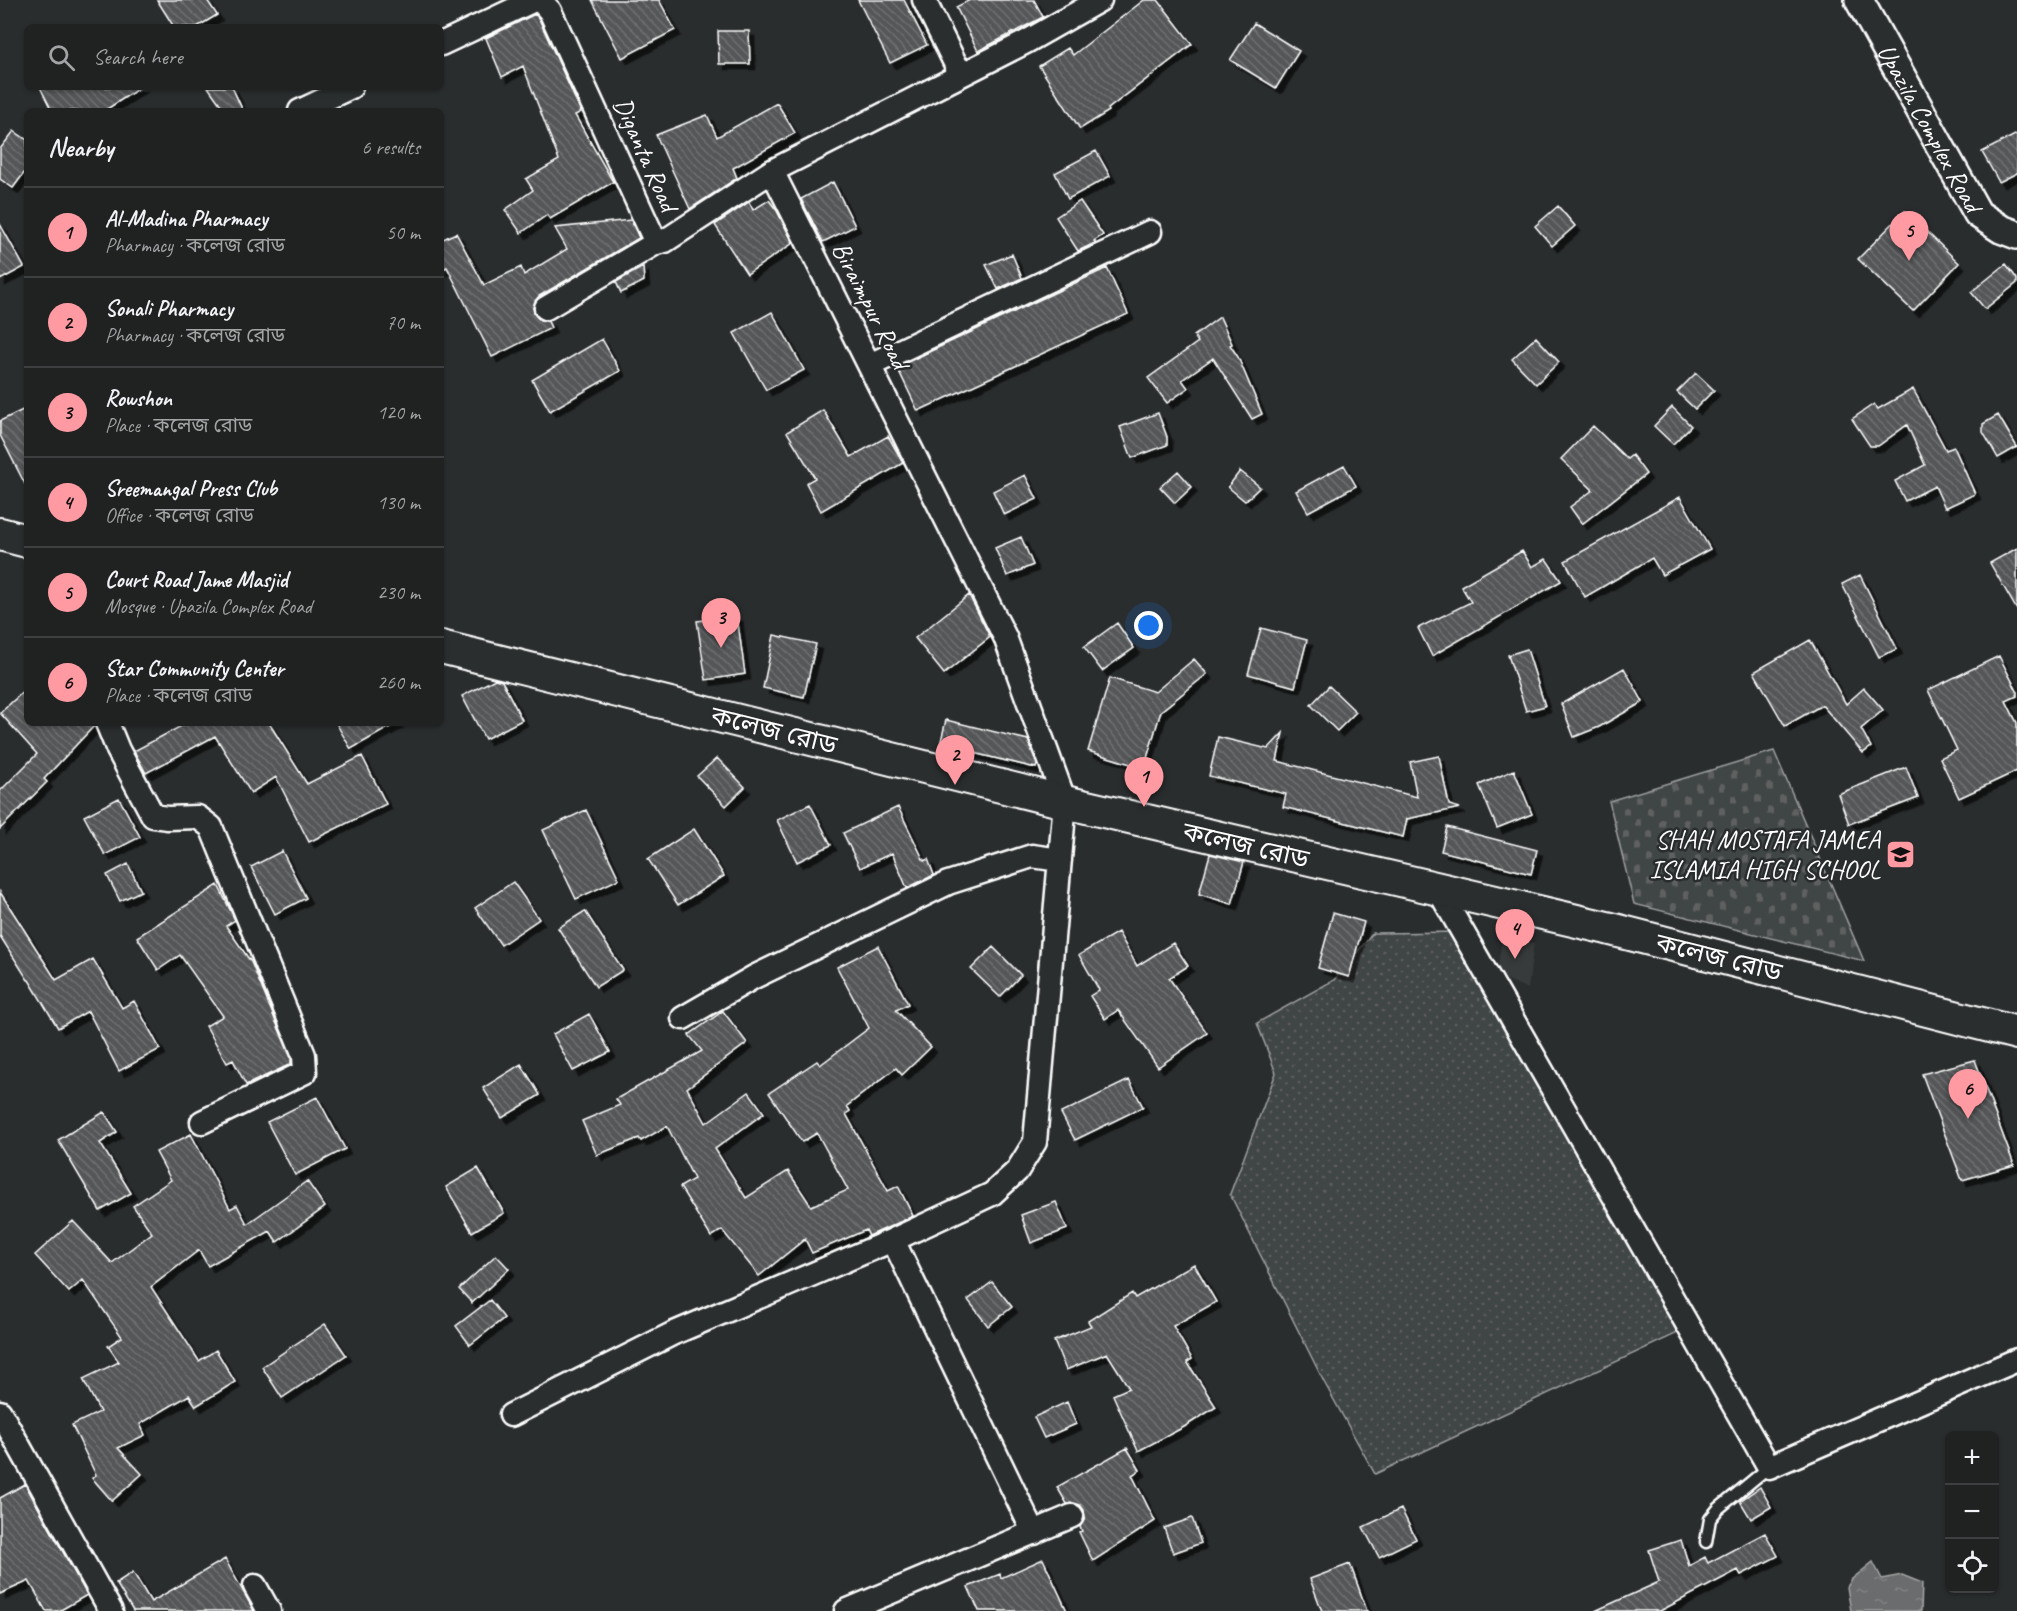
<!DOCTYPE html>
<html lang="en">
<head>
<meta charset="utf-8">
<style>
	body { margin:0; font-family:Caveat,"Noto Sans Bengali",sans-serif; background:#282a2a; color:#f1f3f6 }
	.controls { position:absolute; right:18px; bottom:18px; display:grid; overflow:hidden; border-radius:9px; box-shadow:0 2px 4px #0004 }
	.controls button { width:54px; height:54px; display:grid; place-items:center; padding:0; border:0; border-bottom:2px solid #3d3f40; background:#202222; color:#f1f3f6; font:30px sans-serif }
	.you { position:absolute; left:1149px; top:626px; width:21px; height:21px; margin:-15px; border:4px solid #fff; border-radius:50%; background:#1a73e8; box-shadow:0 0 0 9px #1a73e833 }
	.badge { display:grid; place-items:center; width:39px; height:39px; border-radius:50%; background:#ff9aa2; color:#111; font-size:20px; font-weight:700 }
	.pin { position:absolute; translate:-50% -50px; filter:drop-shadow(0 2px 3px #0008) }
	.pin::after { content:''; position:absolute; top:32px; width:21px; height:18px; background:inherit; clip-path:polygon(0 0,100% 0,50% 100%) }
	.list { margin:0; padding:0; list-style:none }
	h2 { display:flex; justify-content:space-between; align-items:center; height:78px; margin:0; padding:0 24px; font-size:26px }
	h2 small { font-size:20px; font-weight:400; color:#a2a4a5 }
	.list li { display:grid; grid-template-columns:39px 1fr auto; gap:18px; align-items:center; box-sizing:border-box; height:90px; padding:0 24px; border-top:2px solid #3d3f40 }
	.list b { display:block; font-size:22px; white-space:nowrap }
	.list p { margin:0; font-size:20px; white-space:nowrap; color:#a2a4a5 }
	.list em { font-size:20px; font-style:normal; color:#a2a4a5 }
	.icon { flex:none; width:33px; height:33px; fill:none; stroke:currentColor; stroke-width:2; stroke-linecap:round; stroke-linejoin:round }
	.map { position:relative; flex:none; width:2017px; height:1611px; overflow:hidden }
	.search { position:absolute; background:#202222; box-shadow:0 2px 4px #0004; left:24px; top:24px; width:420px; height:66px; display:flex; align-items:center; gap:15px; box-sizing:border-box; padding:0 21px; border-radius:9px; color:#a2a4a5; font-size:22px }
	.panel { position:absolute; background:#202222; box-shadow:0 2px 4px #0004; left:24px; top:108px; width:420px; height:618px; border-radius:9px }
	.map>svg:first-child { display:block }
	.built { fill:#373a3b }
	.grass { fill:url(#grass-dots); stroke:#a0a2a2; stroke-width:1.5 }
	.cemetery { fill:url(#cemetery-stones); stroke:#a0a2a2; stroke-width:1.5 }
	.water { fill:url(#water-ripples); stroke:#a6a7a7; stroke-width:1.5 }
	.building { fill:url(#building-back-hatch); stroke:#fff; stroke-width:1.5; filter:url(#shadow) }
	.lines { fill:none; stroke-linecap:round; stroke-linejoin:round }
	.service-casing { stroke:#fff; stroke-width:15 }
	.minor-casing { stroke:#fff; stroke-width:27 }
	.tertiary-casing { stroke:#fff; stroke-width:32 }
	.secondary-casing { stroke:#fff; stroke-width:36 }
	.service { stroke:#2a2d2e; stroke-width:10 }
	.minor { stroke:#2a2d2e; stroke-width:22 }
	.tertiary { stroke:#2a2d2e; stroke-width:27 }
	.secondary { stroke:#2a2d2e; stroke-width:32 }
	.labels { text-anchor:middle; stroke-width:5; stroke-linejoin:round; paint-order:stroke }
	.street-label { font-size:26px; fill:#fff; stroke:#2a2d2e }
	.poi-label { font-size:26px; fill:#fff; stroke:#2a2d2e; text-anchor:end }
</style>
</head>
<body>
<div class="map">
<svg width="2017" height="1611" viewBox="0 0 2017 1611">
	<defs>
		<pattern id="grass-dots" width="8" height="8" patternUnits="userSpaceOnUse" patternTransform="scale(1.5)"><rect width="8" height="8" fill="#414445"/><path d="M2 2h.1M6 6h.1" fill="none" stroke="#5e6061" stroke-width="1.8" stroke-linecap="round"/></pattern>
		<pattern id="cemetery-stones" width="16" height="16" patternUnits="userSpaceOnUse" patternTransform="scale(1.5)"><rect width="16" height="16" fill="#414445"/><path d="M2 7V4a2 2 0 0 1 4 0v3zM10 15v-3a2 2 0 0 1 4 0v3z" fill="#5e6061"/></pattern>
		<pattern id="water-ripples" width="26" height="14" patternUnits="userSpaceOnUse" patternTransform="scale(1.5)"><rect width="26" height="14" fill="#6a6c6d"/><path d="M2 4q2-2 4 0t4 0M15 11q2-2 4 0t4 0" fill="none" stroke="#808283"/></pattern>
		<pattern id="building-back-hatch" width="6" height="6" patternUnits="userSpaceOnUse" patternTransform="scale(1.5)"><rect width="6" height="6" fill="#555758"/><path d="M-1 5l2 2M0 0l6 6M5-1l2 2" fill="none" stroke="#6e7071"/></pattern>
		<filter id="shadow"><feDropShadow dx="5.5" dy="5.5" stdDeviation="0" flood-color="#0009"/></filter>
	</defs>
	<rect width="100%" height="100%" fill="#2a2d2e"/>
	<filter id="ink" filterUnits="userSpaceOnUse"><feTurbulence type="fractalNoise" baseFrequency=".0167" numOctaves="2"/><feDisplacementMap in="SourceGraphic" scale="12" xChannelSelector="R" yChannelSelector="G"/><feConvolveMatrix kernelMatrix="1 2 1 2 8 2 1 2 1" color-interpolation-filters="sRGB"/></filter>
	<g filter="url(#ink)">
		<path class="built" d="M 1502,938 L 1534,943 L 1528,989 L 1497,975 Z"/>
		<path class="grass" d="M 1463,932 L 1680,1332 L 1375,1474 L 1324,1382 L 1230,1194 L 1276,1073 L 1257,1023 L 1334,980 L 1373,933 Z"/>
		<path class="cemetery" d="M 1774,751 L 1864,961 L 1634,904 L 1609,801 Z"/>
		<path class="water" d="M 1873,1562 L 1882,1579 L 1902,1575 L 1922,1583 L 1921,1611 L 1851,1611 L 1847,1587 L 1852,1579 Z"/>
		<path class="building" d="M 157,0 L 207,0 L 217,15 L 197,27 L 174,27 Z
			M 592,0 L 659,0 L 675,30 L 622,58 Z
			M 858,0 L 904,0 L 927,45 L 890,63 Z
			M 970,0 L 1034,0 L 1043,17 L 978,51 L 956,7 Z
			M 1144,0 L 1158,0 L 1192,44 L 1108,109 L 1109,111 L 1080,129 L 1039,66 L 1068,48 L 1073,55 Z
			M 535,14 L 539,19 L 581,112 L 575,115 L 613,182 L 550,219 L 547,215 L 521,233 L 505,210 L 533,190 L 526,179 L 559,160 L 523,66 L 502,77 L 486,38 Z
			M 1254,23 L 1299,51 L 1276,88 L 1230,60 Z
			M 718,31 L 749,31 L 750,64 L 719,64 Z
			M 40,87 L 141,87 L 104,111 L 52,111 Z
			M 208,87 L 232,87 L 243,111 L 225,111 Z
			M 777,103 L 795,133 L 733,168 L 737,178 L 690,209 L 656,135 L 707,115 L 717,137 Z
			M 14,131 L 27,140 L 27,169 L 13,188 L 0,179 L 0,149 Z
			M 2017,134 L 2017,173 L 1999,182 L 1982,152 Z
			M 1096,151 L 1110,176 L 1068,199 L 1055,173 Z
			M 833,182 L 855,226 L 823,242 L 801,199 Z
			M 769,200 L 777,211 L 793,243 L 747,274 L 715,225 L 749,202 L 753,210 Z
			M 1080,201 L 1103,235 L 1094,241 L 1095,243 L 1078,251 L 1056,217 Z
			M 1558,206 L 1575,226 L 1552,246 L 1535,226 Z
			M 1905,211 L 1959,263 L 1913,311 L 1858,259 Z
			M 631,220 L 639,238 L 539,296 L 535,301 L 533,308 L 535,315 L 540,320 L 548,321 L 551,328 L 492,357 L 447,267 L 441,270 L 441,240 L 456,233 L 484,285 L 521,267 L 524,275 L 567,249 L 555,228 Z
			M 0,224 L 24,267 L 0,280 Z
			M 1012,254 L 1022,278 L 998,289 L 986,265 Z
			M 2006,264 L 2017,279 L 2017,283 L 1985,309 L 1971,292 Z
			M 643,267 L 644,281 L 621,293 L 616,282 Z
			M 1107,268 L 1128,314 L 918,411 L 897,367 Z
			M 772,312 L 804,370 L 766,390 L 734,333 Z
			M 1220,317 L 1232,344 L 1230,345 L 1238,357 L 1262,414 L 1252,419 L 1213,358 L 1182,380 L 1188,388 L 1167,403 L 1148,378 L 1198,342 L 1194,336 Z
			M 1536,337 L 1559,362 L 1536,384 L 1512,359 Z
			M 602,339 L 620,371 L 550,411 L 532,380 Z
			M 1696,373 L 1714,390 L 1695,409 L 1677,392 Z
			M 1913,389 L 1946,450 L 1954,447 L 1975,494 L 1945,508 L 1935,486 L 1905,501 L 1895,481 L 1925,465 L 1907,425 L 1878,446 L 1870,446 L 1852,419 L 1874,404 L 1878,409 Z
			M 1672,407 L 1691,426 L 1673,444 L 1654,426 Z
			M 27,408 L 27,488 L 0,435 L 0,421 Z
			M 823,410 L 851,457 L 888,436 L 903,463 L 821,511 L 806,483 L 815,478 L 787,432 Z
			M 1158,413 L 1167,437 L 1167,445 L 1132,458 L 1120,427 Z
			M 1998,415 L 2017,447 L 1998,458 L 1983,432 L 1983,424 Z
			M 1593,426 L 1627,459 L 1632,455 L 1646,474 L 1582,524 L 1570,507 L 1593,490 L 1561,459 Z
			M 1344,465 L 1356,486 L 1308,512 L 1296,491 Z
			M 1178,471 L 1192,487 L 1175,503 L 1160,487 Z
			M 1240,471 L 1260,487 L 1245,501 L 1228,487 Z
			M 1025,475 L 1037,499 L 1004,515 L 993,491 Z
			M 1680,497 L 1710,549 L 1662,575 L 1652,558 L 1585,597 L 1565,561 Z
			M 1021,537 L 1033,565 L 1007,576 L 995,548 Z
			M 2017,548 L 2017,610 L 1990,563 Z
			M 1522,551 L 1532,567 L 1546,559 L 1561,581 L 1432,656 L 1418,628 L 1471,602 L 1461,586 Z
			M 1860,575 L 1897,649 L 1879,657 L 1842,584 Z
			M 969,595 L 990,637 L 944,674 L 915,638 Z
			M 737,616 L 745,674 L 706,680 L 697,621 Z
			M 1117,623 L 1134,648 L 1102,671 L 1084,647 Z
			M 1261,628 L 1307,640 L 1295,687 L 1248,674 Z
			M 774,635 L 816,644 L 804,697 L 763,688 Z
			M 1810,640 L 1846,704 L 1864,688 L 1883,710 L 1861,729 L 1871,747 L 1863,753 L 1822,705 L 1785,726 L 1754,672 Z
			M 1527,649 L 1545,706 L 1526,711 L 1508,655 Z
			M 1999,656 L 2017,691 L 2017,696 L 2006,701 L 2017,723 L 2017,771 L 1959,798 L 1940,758 L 1957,750 L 1928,690 Z
			M 1194,659 L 1207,674 L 1161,711 L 1144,768 L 1088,751 L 1110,678 L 1155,692 Z
			M 1624,668 L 1643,702 L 1599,727 L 1574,737 L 1561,704 Z
			M 495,679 L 502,681 L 522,720 L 485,739 L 462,696 Z
			M 1329,686 L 1356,712 L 1337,731 L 1311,705 Z
			M 27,688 L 27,723 L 94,723 L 94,726 L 44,779 L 47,782 L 0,829 L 0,791 L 37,754 L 0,713 Z
			M 946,720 L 1028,740 L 1037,765 L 1036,768 L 940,745 Z
			M 187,723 L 269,723 L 307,784 L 362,756 L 386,804 L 309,842 L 276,777 L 251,793 L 215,736 L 146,773 L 134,751 Z
			M 336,723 L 397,723 L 351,749 Z
			M 1283,733 L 1277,761 L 1417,797 L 1410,762 L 1439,756 L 1449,805 L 1460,808 L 1407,819 L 1403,837 L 1283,807 L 1286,794 L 1209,776 L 1218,737 L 1268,749 Z
			M 717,758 L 745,787 L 726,806 L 697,776 Z
			M 1906,767 L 1918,798 L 1849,824 L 1838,794 Z
			M 1514,770 L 1532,814 L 1497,828 L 1479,785 Z
			M 119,798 L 140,837 L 105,855 L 84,816 Z
			M 810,804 L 831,845 L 797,862 L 777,820 Z
			M 898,807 L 924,861 L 928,859 L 934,875 L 907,888 L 892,853 L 860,868 L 843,833 Z
			M 586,810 L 619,879 L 576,899 L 543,830 Z
			M 1447,827 L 1537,850 L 1531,874 L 1441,851 Z
			M 694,829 L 724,876 L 678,905 L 648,859 Z
			M 282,851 L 306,898 L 275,914 L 251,867 Z
			M 1210,854 L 1244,862 L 1232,904 L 1199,894 Z
			M 128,864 L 141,891 L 120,901 L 107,875 Z
			M 513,882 L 539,919 L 501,945 L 475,908 Z
			M 218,885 L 235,920 L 226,926 L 251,962 L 291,1058 L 291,1064 L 246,1085 L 233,1060 L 227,1063 L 206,1026 L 223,1016 L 180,955 L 158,970 L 137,937 Z
			M 0,892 L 56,980 L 93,959 L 122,1008 L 134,1001 L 160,1049 L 119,1071 L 88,1011 L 58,1028 L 29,980 L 28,980 L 0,936 Z
			M 585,911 L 623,970 L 596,987 L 558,928 Z
			M 1333,913 L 1364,922 L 1349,977 L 1318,968 Z
			M 1118,932 L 1137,966 L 1173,943 L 1188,966 L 1169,978 L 1207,1033 L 1158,1067 L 1118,1010 L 1105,1019 L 1090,996 L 1099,990 L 1079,955 Z
			M 878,946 L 908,1004 L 896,1010 L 931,1047 L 902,1075 L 896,1068 L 847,1106 L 850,1111 L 846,1114 L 888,1191 L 898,1186 L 913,1216 L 869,1236 L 866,1230 L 812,1253 L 805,1239 L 759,1276 L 722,1230 L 711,1237 L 680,1187 L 694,1179 L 667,1126 L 641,1141 L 639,1138 L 597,1155 L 582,1121 L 620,1105 L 616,1099 L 702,1051 L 689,1035 L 723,1011 L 747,1043 L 687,1088 L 706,1123 L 749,1092 L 764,1113 L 715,1149 L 746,1198 L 788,1171 L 811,1206 L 848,1190 L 817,1133 L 802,1142 L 769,1093 L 817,1061 L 820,1065 L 869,1028 L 837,967 Z
			M 993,947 L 1021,975 L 1000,997 L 971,969 Z
			M 589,1014 L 610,1052 L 573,1071 L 553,1034 Z
			M 1975,1060 L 2014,1165 L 1962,1180 L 1922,1074 Z
			M 521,1064 L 540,1095 L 502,1118 L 483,1088 Z
			M 1129,1080 L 1143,1107 L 1075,1140 L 1061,1113 Z
			M 317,1097 L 345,1149 L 295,1175 L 267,1122 Z
			M 104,1112 L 117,1132 L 100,1143 L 131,1193 L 100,1211 L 58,1140 Z
			M 191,1134 L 230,1209 L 237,1205 L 247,1224 L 307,1181 L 325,1207 L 277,1242 L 270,1231 L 208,1266 L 199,1250 L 151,1287 L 199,1361 L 216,1350 L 235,1382 L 196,1406 L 189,1395 L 140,1424 L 145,1435 L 118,1448 L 142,1474 L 112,1501 L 92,1478 L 96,1475 L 72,1425 L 100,1412 L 83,1379 L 119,1362 L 108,1346 L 122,1337 L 83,1280 L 69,1292 L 35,1255 L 73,1221 L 112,1263 L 152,1233 L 133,1206 L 171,1180 L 156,1152 Z
			M 478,1168 L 504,1213 L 472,1232 L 446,1187 Z
			M 1056,1202 L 1067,1229 L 1031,1243 L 1021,1215 Z
			M 496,1255 L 509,1269 L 472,1303 L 459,1289 Z
			M 1194,1264 L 1216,1302 L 1173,1326 L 1192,1359 L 1187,1362 L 1216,1407 L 1184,1427 L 1138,1451 L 1113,1395 L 1129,1388 L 1107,1353 L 1066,1370 L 1054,1341 L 1091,1326 L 1088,1321 L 1132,1293 L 1135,1298 Z
			M 992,1282 L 1012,1307 L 988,1326 L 968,1300 Z
			M 490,1300 L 504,1318 L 470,1345 L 456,1326 Z
			M 325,1324 L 346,1355 L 282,1398 L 262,1367 Z
			M 1067,1402 L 1076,1424 L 1044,1438 L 1034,1417 Z
			M 1127,1448 L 1140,1470 L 1132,1475 L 1155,1521 L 1093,1561 L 1079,1532 L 1082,1531 L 1080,1527 L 1085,1518 L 1084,1510 L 1080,1505 L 1074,1503 L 1067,1504 L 1057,1487 Z
			M 25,1484 L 87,1595 L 59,1611 L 46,1611 L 29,1581 L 0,1594 L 0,1498 Z
			M 1760,1487 L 1771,1507 L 1751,1519 L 1740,1501 Z
			M 1401,1509 L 1416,1539 L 1379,1557 L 1363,1527 Z
			M 1192,1518 L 1201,1543 L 1173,1553 L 1164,1528 Z
			M 1765,1533 L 1778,1556 L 1741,1575 L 1738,1570 L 1660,1611 L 1595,1611 L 1659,1582 L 1649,1550 L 1681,1540 L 1689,1566 L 1705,1557 L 1708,1563 Z
			M 225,1559 L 254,1611 L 133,1611 L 116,1583 L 133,1572 L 151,1602 Z
			M 1043,1559 L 1067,1611 L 979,1611 L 968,1587 L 1000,1574 L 1001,1578 Z
			M 1350,1564 L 1367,1611 L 1322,1611 L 1310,1579 Z"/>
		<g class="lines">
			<defs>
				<path id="service" d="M 1706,1542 L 1710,1519 L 1718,1509 L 1769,1467"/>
				<path id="minor" d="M 540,0 L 550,11 L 656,243 L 665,241 L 772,171
					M 924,0 L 961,75
					M 441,44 L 534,0
					M 300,111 L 351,87
					M 546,308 L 656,243
					M 870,365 L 1150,232
					M 107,723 L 118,750 L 153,816 L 167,818 L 198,817 L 211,827 L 304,1055 L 305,1072 L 202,1122
					M 1438,889 L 1769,1467 L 2017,1360
					M 683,1018 L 754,977 L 948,883 L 1032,856 L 1060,860
					M 893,1240 L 1034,1533
					M 0,1412 L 111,1611
					M 511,1415 L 672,1334 L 893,1240 L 992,1194 L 1017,1171 L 1035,1142 L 1065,802 L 1005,637 L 772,171 L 1026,42 L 1100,0
					M 255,1586 L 269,1611
					M 846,1611 L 1072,1516"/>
				<g id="tertiary">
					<path id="s1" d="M 1859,0 L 1978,214 L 2001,229 L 2017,235"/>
				</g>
				<path id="secondary" d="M 0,534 L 27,541
					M 441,647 L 1065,802 L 1607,928 L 2017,1033"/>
			</defs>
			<use href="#service" class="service-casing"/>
			<use href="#minor" class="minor-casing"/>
			<use href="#tertiary" class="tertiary-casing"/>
			<use href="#secondary" class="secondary-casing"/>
			<use href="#service" class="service"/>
			<use href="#minor" class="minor"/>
			<use href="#tertiary" class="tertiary"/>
			<use href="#secondary" class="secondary"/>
		</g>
	</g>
	<defs>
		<symbol id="school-square" viewBox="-11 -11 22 22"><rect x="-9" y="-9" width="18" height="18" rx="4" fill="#ff9aa2" stroke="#2a2d2e"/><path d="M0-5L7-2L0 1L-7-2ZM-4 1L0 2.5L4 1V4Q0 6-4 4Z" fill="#111"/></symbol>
	</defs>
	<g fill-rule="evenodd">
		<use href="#school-square" x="1884" y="838" width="33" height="33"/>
	</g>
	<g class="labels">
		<g class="street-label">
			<text dy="9" stroke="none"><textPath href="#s1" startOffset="146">Upazila Complex Road</textPath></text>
			<text transform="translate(646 154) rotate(66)" y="9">Diganta Road</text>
			<text transform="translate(871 305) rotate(63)" y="9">Biraimpur Road</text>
			<text transform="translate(774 730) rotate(14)" y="9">কলেজ রোড</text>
			<text transform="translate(1246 845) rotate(13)" y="9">কলেজ রোড</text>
			<text transform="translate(1719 957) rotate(14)" y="9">কলেজ রোড</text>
		</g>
		<g class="poi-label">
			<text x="1880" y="848">SHAH MOSTAFA JAMEA<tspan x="1880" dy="30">ISLAMIA HIGH SCHOOL</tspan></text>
		</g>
	</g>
</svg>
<div class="controls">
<button>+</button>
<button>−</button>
<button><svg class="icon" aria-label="locate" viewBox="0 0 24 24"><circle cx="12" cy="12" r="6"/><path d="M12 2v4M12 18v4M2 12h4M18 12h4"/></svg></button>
</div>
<div class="you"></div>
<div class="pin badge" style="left:1144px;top:807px">1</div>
<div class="pin badge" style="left:955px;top:785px">2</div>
<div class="pin badge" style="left:721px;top:648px">3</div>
<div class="pin badge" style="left:1515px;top:959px">4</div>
<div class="pin badge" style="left:1909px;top:261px">5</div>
<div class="pin badge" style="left:1968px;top:1119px">6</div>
<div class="search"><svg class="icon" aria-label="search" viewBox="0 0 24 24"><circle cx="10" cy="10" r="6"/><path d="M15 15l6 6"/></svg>Search here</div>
<section class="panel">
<h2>Nearby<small>6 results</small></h2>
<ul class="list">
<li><span class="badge">1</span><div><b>Al-Madina Pharmacy</b><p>Pharmacy · কলেজ রোড</p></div><em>50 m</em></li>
<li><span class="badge">2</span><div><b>Sonali Pharmacy</b><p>Pharmacy · কলেজ রোড</p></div><em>70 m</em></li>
<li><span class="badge">3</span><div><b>Rowshon</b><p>Place · কলেজ রোড</p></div><em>120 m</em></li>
<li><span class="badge">4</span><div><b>Sreemangal Press Club</b><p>Office · কলেজ রোড</p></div><em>130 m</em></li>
<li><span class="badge">5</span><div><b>Court Road Jame Masjid</b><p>Mosque · Upazila Complex Road</p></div><em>230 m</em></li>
<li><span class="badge">6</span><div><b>Star Community Center</b><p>Place · কলেজ রোড</p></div><em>260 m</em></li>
</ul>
</section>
</div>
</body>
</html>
